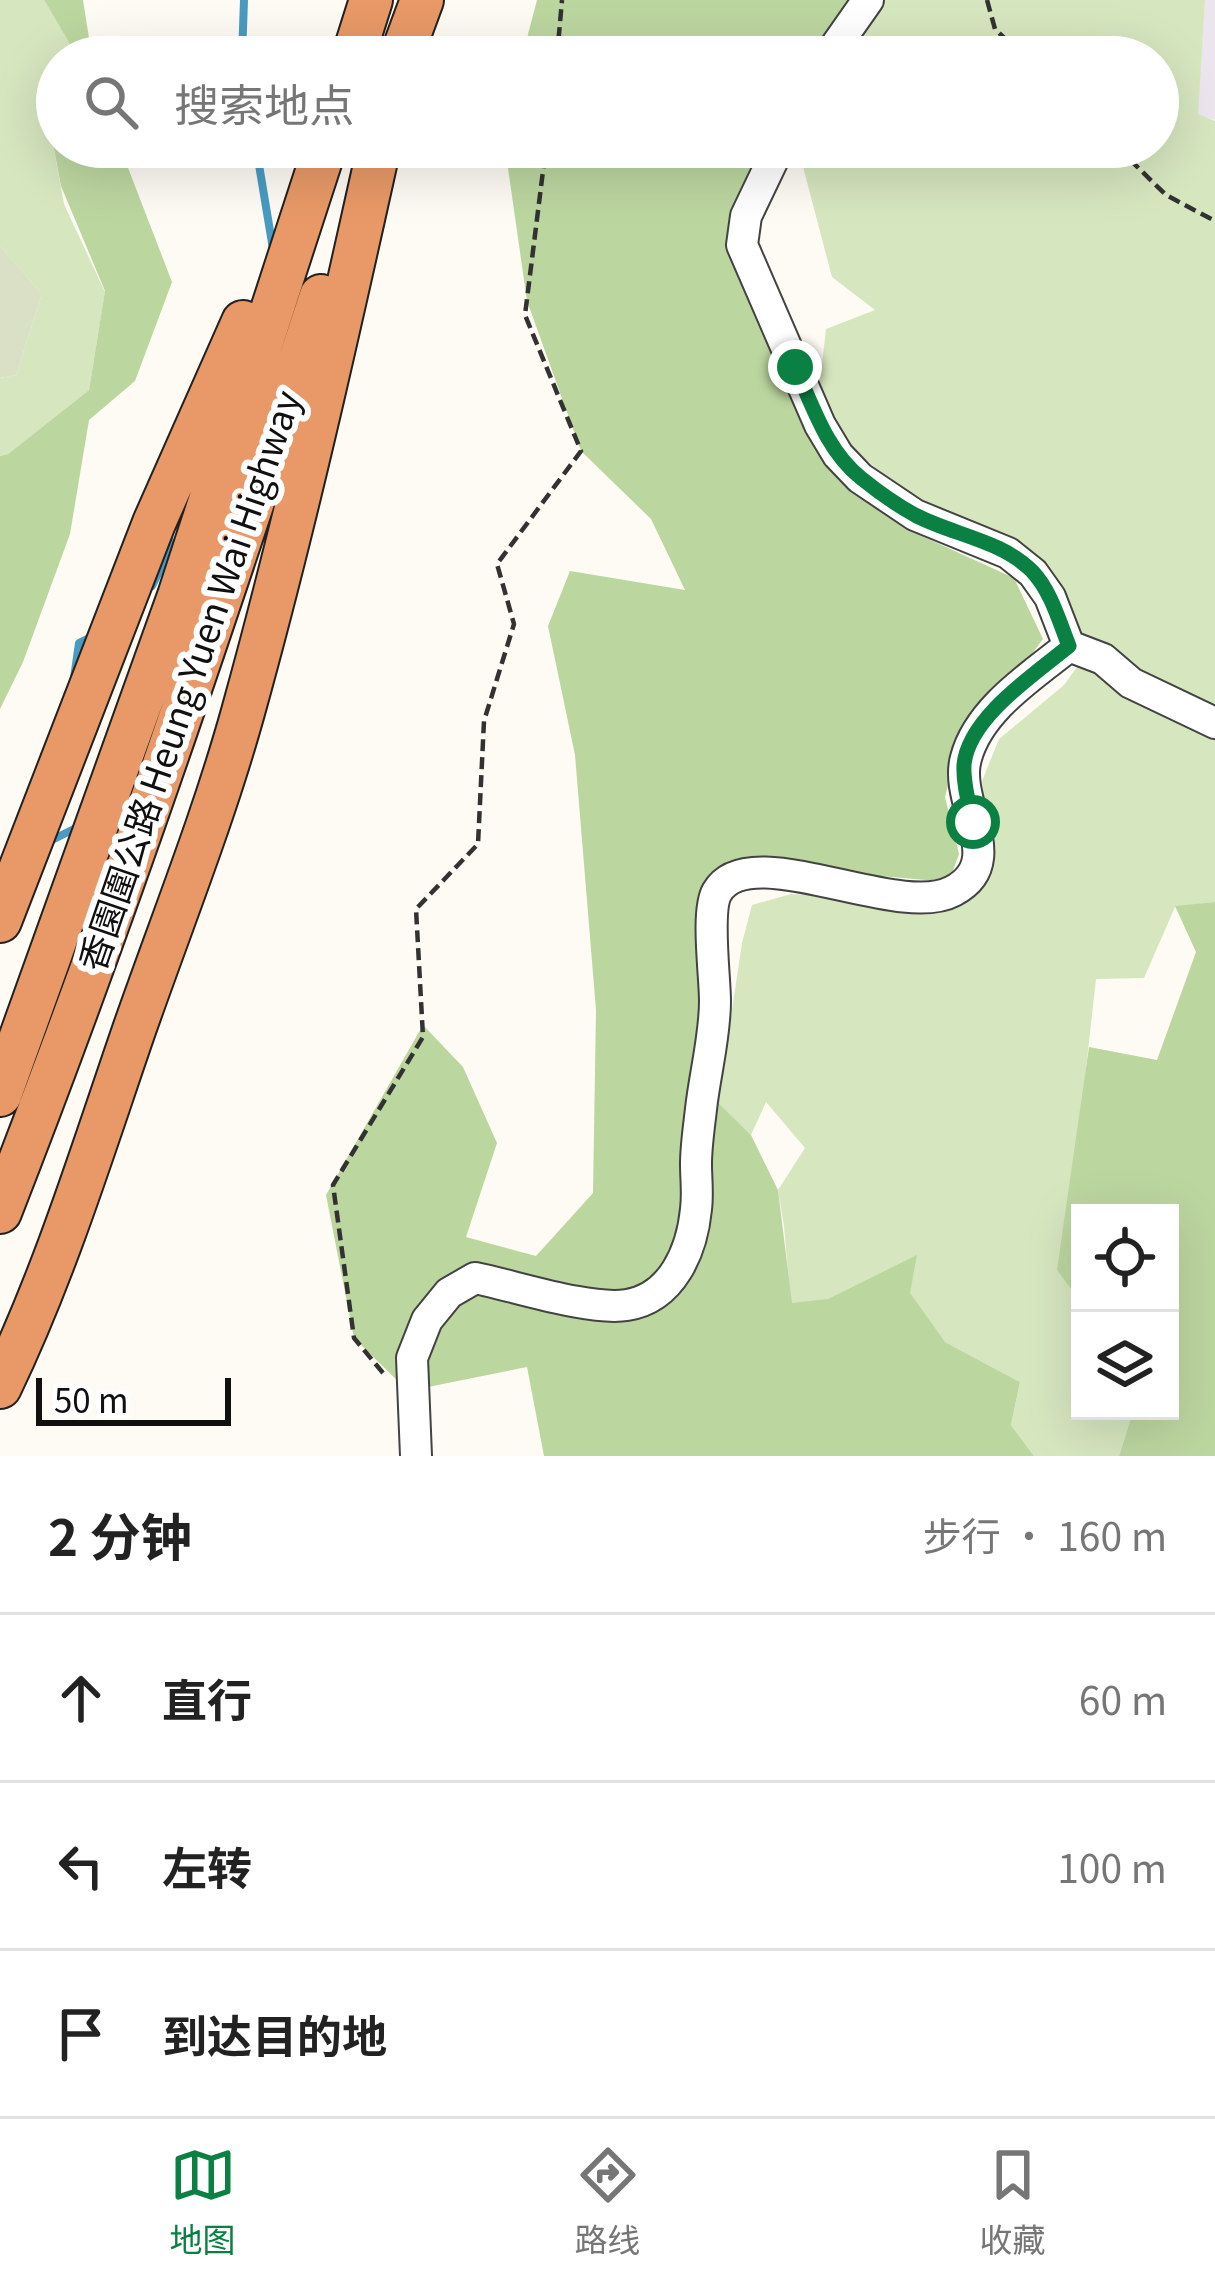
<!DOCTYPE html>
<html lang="zh">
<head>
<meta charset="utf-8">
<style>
	body { margin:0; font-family:Georgia,"Noto Sans SC",serif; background:#f2f2f2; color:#222 }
	.controls { position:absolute; right:36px; bottom:36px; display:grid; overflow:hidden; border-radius:0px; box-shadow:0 12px 48px #0002 }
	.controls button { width:108px; height:108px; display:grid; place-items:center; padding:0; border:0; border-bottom:3px solid #e0e0e0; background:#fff; color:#222; font:60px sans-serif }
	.scale { position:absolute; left:36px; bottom:30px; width:195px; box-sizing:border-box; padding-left:12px; border:6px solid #101010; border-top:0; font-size:33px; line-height:42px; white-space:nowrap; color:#101010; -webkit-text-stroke:9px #fff; paint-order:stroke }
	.stop { position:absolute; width:36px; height:36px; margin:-27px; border:9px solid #0b8043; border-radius:50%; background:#fff }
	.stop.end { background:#0b8043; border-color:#fff; box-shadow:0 3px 12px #0008 }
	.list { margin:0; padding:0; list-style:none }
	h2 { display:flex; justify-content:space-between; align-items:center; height:156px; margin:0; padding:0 48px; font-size:51px }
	h2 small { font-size:39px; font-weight:400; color:#767676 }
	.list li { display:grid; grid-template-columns:78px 1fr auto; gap:36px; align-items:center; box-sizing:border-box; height:168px; padding:0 48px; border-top:3px solid #e0e0e0 }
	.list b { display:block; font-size:45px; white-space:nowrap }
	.list em { font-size:39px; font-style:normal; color:#767676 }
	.icon { flex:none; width:66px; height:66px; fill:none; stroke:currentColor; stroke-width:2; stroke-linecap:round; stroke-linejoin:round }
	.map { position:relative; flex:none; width:1215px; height:1456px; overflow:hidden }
	.search { position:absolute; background:#fff; box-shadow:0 12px 48px #0002; left:36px; right:36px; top:36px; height:132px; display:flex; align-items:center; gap:30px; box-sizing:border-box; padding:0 42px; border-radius:66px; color:#767676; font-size:45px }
	.sheet { height:660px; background:#fff }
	nav { display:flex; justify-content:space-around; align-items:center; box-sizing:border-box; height:168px; border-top:3px solid #e0e0e0; background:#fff; font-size:33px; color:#767676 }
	nav a { display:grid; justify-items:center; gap:6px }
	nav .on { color:#0b8043 }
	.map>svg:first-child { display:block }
	.industrial { fill:#ece5ed }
	.green { fill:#d6e6bf }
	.forest { fill:#bcd6a0 }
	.cemetery { fill:#d9e0c5 }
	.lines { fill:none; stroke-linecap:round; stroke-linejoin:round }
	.stream { stroke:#499bc2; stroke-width:8 }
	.minor-casing { stroke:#434343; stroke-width:34 }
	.highway-casing { stroke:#212121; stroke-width:46 }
	.path { stroke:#323232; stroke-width:4.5; stroke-dasharray:12 6; stroke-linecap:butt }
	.minor { stroke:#fff; stroke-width:30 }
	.highway { stroke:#e89967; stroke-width:42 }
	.route { stroke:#0b8043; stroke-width:15 }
	.labels { text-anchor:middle; stroke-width:12; stroke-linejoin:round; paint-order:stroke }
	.street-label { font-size:36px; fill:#101010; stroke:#fff }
</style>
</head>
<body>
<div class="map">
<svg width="1215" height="1456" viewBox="0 0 1215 1456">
	<rect width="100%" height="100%" fill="#fefbf4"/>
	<path class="industrial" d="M 1205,0 L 1215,0 L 1215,120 L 1197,115 Z"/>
	<path class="green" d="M 0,0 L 44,0 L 74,51 L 71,57 L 57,57 L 57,89 L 47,112 L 64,204 L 105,292 L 89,390 L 8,454 L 0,456 L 0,378 L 16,375 L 42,294 L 0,246 Z
		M 880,0 L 1205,0 L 1198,114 L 1215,121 L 1215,902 L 1175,907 L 1144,978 L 1096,979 L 1077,1149 L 1080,1411 L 1133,1411 L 1119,1456 L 1034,1456 L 1011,1425 L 1020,1382 L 945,1342 L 841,1298 L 791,1304 L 784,1226 L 778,1190 L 805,1148 L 766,1102 L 751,1135 L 718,1104 L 742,943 L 752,905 L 791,894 L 959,905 L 987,875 L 982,781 L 999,739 L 1064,685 L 1085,656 L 1070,613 L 916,503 L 826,425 L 819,391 L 826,329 L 875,310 L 832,277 L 802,163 L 801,147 L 1158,147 L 1158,57 L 847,57 Z"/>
	<path class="forest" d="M 44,0 L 83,0 L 92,57 L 71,57 L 74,51 Z
		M 537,0 L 858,0 L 820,57 L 522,57 Z
		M 57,89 L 57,147 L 120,147 L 172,282 L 135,381 L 89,420 L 70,534 L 23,662 L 0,709 L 0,456 L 8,454 L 89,390 L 105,291 L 61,186 L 47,112 Z
		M 505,147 L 773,147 L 740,211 L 852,484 L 913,532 L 1014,578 L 1043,639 L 956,755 L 945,797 L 959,854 L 949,882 L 729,863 L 712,880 L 708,1093 L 751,1135 L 778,1190 L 792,1303 L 828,1299 L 917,1255 L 910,1293 L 945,1342 L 1020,1382 L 1011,1425 L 1034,1456 L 544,1456 L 527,1367 L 408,1391 L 354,1338 L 326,1195 L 423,1025 L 463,1067 L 497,1143 L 466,1237 L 536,1256 L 593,1193 L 596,1010 L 575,755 L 548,626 L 570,571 L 685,590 L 651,519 L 581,451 L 527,301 Z
		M 1215,902 L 1215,1456 L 1119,1456 L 1133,1411 L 1170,1411 L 1170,1213 L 1080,1213 L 1080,1301 L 1057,1270 L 1089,1047 L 1157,1060 L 1196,952 L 1175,906 Z"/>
	<path class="cemetery" d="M 0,246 L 42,294 L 16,375 L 0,378 Z"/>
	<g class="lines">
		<path class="stream" d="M 242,57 L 244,0
			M 256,147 L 273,249
			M 152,586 L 170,550 L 169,533
			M 74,678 L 79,643 L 93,636
			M 50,841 L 80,826"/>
		<defs>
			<path id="minor" d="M 828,57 L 868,0
				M 779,147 L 746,216 L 742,245 L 820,425 L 838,455 L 860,478 L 915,515 L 1008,553 L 1033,573 L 1050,597 L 1069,646 L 1103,659 L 1131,683 L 1215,723
				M 416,1456 L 412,1358 L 427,1320 L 449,1293 L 475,1278 C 515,1286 590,1311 627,1305 C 672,1298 692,1251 696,1209 C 698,1194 696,1179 696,1164 C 696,1146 699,1127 701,1109 C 705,1073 715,1037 715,1001 C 715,976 706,911 717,892 C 749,836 898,921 953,891 C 1009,862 953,803 966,758 C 979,709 1032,676 1069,646"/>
			<path id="highway" d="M 353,57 L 371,0
				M 401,57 L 422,0
				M 0,921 L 154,523 L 243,322
				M 0,1095 L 179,596 L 325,147
				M 0,1212 C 118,911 220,603 321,296
				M 0,1387 C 55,1273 93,1149 134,1030 C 171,924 213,820 243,712 C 295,525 337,336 379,147"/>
		</defs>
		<use href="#minor" class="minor-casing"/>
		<use href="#highway" class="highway-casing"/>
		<path class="path" d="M 987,0 L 995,29 L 1024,57
			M 557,57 L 562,0
			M 1117,147 L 1166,195 L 1215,221
			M 383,1373 L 354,1338 L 333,1185 L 423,1037 L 416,909 L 478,844 L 484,721 L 514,624 L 497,564 L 581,451 L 525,315 L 546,147"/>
		<use href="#minor" class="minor"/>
		<use href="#highway" class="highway"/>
	</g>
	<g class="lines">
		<path class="route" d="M 795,367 C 813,406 826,450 861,478 C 877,491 897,505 915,515 C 953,535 1001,540 1032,571 C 1051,591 1059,621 1069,646 C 1035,674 968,718 964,765 C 963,784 969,804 973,822"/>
	</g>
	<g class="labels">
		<g class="street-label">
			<text transform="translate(190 681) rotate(-71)" y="13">香園圍公路 Heung Yuen Wai Highway</text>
		</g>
	</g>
</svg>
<div class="controls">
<button><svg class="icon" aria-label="locate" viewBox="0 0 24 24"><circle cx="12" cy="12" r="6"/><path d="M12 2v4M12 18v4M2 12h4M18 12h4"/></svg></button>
<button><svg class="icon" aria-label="layers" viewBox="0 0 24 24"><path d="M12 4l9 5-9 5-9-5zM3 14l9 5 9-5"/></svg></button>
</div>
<div class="scale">50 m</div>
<div class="stop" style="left:973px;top:822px"></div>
<div class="stop end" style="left:795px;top:367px"></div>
<div class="search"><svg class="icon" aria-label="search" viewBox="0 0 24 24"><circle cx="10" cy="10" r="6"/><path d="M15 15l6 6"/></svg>搜索地点</div>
</div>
<section class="sheet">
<h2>2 分钟<small>步行 · 160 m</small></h2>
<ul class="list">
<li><svg class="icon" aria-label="ahead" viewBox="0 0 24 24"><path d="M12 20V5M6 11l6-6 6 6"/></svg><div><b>直行</b></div><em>60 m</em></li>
<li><svg class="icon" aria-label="left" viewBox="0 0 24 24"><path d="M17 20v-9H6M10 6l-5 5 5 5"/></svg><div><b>左转</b></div><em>100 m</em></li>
<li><svg class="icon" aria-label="arrive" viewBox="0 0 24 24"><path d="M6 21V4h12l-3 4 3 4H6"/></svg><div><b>到达目的地</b></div></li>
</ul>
</section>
<nav>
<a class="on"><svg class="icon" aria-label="map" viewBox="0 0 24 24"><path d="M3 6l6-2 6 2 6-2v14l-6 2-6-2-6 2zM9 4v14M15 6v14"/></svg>地图</a>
<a><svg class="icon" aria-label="directions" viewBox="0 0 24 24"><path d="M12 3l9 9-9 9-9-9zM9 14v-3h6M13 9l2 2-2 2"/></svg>路线</a>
<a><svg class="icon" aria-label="saved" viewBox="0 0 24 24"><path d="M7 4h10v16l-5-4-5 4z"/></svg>收藏</a>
</nav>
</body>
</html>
